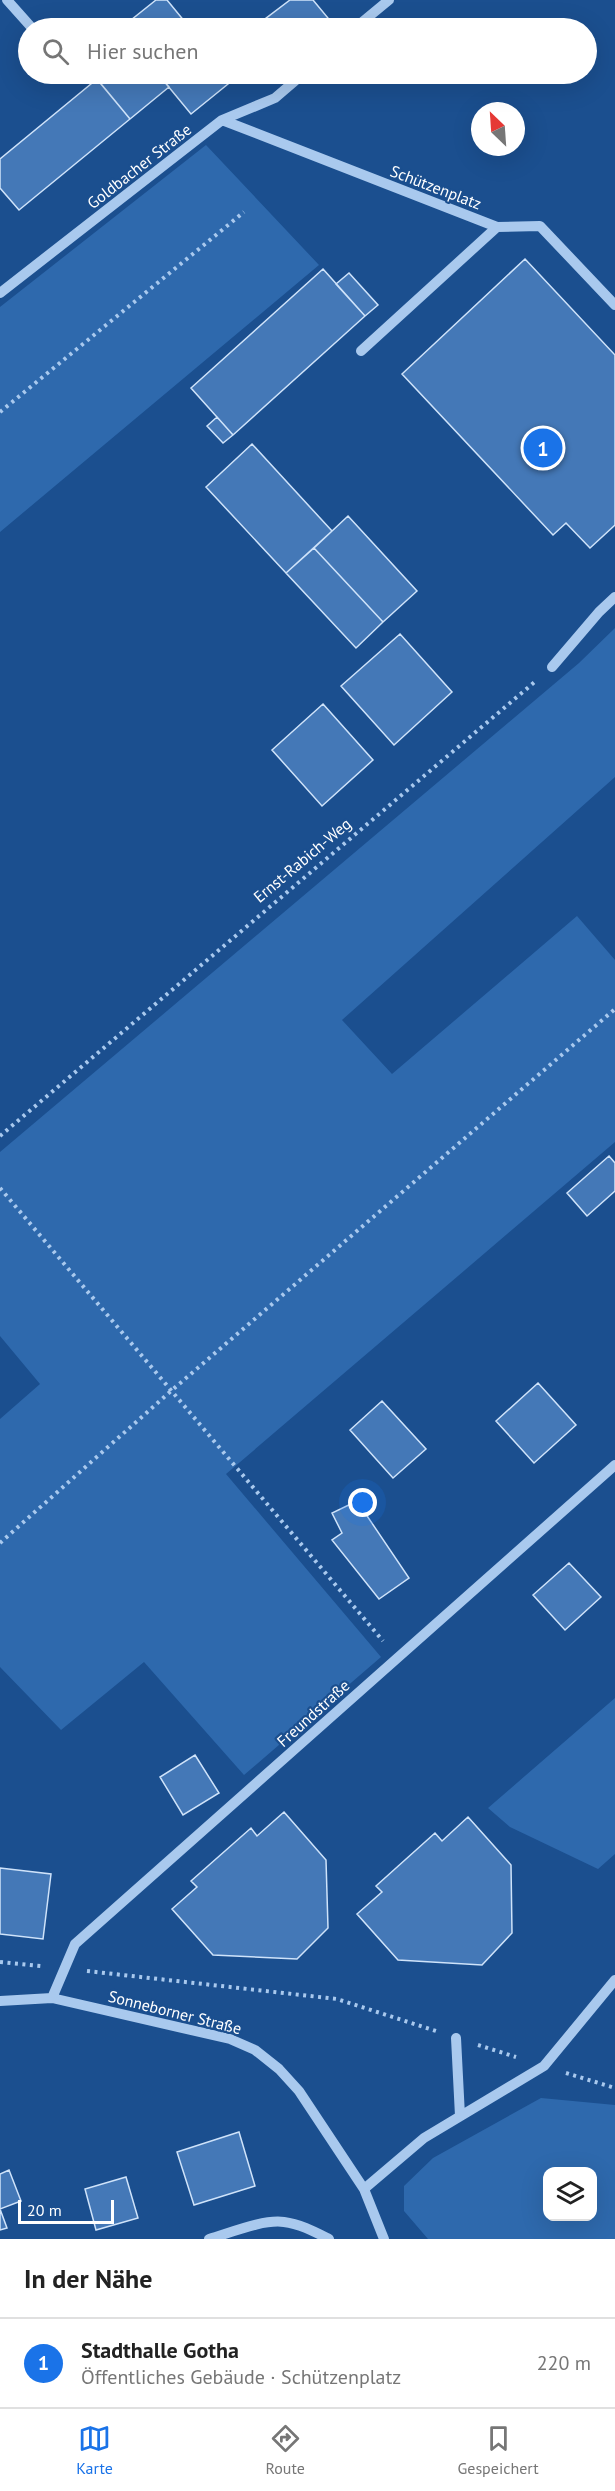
<!DOCTYPE html>
<html lang="de">
<head>
<meta charset="utf-8">
<style>
	body { margin:0; font-family:"PT Sans",sans-serif; background:#f6f6f6; color:#222 }
	.controls { position:absolute; right:18px; bottom:18px; display:grid; overflow:hidden; border-radius:12px; box-shadow:0 6px 24px #0002 }
	.controls button { width:54px; height:54px; display:grid; place-items:center; padding:0; border:0; border-bottom:2px solid #e0e0e0; background:#fff; color:#222; font:30px sans-serif }
	.compass { position:absolute; left:471px; top:102px; width:54px; height:54px; border-radius:50%; background:#fff; box-shadow:0 6px 24px #0002; rotate:335deg }
	.scale { position:absolute; left:18px; bottom:15px; width:96px; box-sizing:border-box; padding-left:6px; border:3px solid #fff; border-top:0; font-size:16px; line-height:21px; white-space:nowrap; color:#fff; -webkit-text-stroke:4px #1b4f8f; paint-order:stroke }
	.you { position:absolute; left:363px; top:1503px; width:21px; height:21px; margin:-15px; border:4px solid #fff; border-radius:50%; background:#1a73e8; box-shadow:0 0 0 9px #1a73e833 }
	.badge { display:grid; place-items:center; width:39px; height:39px; border-radius:50%; background:#1a73e8; color:#fff; font-size:20px; font-weight:700 }
	.pin { position:absolute; translate:-50% -50%; border:3px solid #fff; box-shadow:0 2px 6px #0006 }
	.list { margin:0; padding:0; list-style:none }
	h2 { display:flex; justify-content:space-between; align-items:center; height:78px; margin:0; padding:0 24px; font-size:26px }
	h2 small { font-size:20px; font-weight:400; color:#767676 }
	.list li { display:grid; grid-template-columns:39px 1fr auto; gap:18px; align-items:center; box-sizing:border-box; height:90px; padding:0 24px; border-top:2px solid #e0e0e0 }
	.list b { display:block; font-size:22px; white-space:nowrap }
	.list p { margin:0; font-size:20px; white-space:nowrap; color:#767676 }
	.list em { font-size:20px; font-style:normal; color:#767676 }
	.icon { flex:none; width:33px; height:33px; fill:none; stroke:currentColor; stroke-width:2; stroke-linecap:round; stroke-linejoin:round }
	.map { position:relative; flex:none; width:615px; height:2239px; overflow:hidden }
	.search { position:absolute; background:#fff; box-shadow:0 6px 24px #0002; left:18px; right:18px; top:18px; height:66px; display:flex; align-items:center; gap:15px; box-sizing:border-box; padding:0 21px; border-radius:33px; color:#767676; font-size:22px }
	.sheet { height:168px; background:#fff }
	nav { display:flex; justify-content:space-around; align-items:center; box-sizing:border-box; height:84px; border-top:2px solid #e0e0e0; background:#fff; font-size:16px; color:#767676 }
	nav a { display:grid; justify-items:center; gap:3px }
	nav .on { color:#1a73e8 }
	.map>svg:first-child { display:block }
	.green { fill:#2e69ad; fill-rule:evenodd }
	.building { fill:#4478b7; stroke:#cfe3fa; stroke-width:1.5 }
	.lines { fill:none; stroke-linecap:round; stroke-linejoin:round }
	.path { stroke:#a9c9ee; stroke-width:4; stroke-dasharray:3 4.5; stroke-linecap:butt }
	.minor { stroke:#a9c9ee; stroke-width:10 }
	.labels { text-anchor:middle; stroke-width:4.5; stroke-linejoin:round; paint-order:stroke }
	.street-label { font-size:16px; fill:#fff; stroke:#1b4f8f }
</style>
</head>
<body>
<div class="map">
<svg width="615" height="2239" viewBox="0 0 615 2239">
	<rect width="100%" height="100%" fill="#1b4f8f"/>
	<path class="green" d="M 206,145 L 319,265 L 0,532 L 0,307 Z
		M 615,628 L 615,777 L 342,1020 L 392,1074 L 577,916 L 615,960 L 615,1142 L 226,1474 L 381,1657 L 244,1775 L 144,1662 L 61,1730 L 0,1667 L 0,1419 L 40,1384 L 0,1336 L 0,1152 L 579,663 Z
		M 615,1698 L 615,1854 L 598,1869 L 510,1827 L 488,1808 Z
		M 541,2098 L 615,2105 L 615,2239 L 428,2239 L 404,2211 L 404,2186 L 433,2158 ZM 548,2172 L 592,2172 L 592,2216 L 548,2216 Z"/>
	<path class="building" d="M 156,0 L 167,0 L 190,28 L 121,28 Z
		M 290,0 L 313,0 L 328,18 L 314,28 L 253,28 Z
		M 113,74 L 158,74 L 169,87 L 130,119 L 101,84 Z
		M 158,74 L 228,74 L 233,80 L 191,114 Z
		M 97,79 L 130,119 L 19,210 L 0,188 L 0,159 Z
		M 525,259 L 615,355 L 615,525 L 590,548 L 566,523 L 553,535 L 402,374 Z
		M 323,269 L 365,316 L 233,435 L 191,388 Z
		M 349,273 L 378,305 L 365,316 L 336,284 Z
		M 217,417 L 233,435 L 223,443 L 207,426 Z
		M 252,444 L 332,531 L 286,573 L 206,487 Z
		M 348,516 L 417,591 L 383,622 L 314,548 Z
		M 314,548 L 383,622 L 356,648 L 286,573 Z
		M 400,634 L 452,692 L 394,745 L 341,686 Z
		M 323,704 L 373,760 L 322,806 L 272,750 Z
		M 609,1156 L 615,1163 L 615,1191 L 587,1216 L 567,1193 Z
		M 538,1383 L 576,1425 L 534,1463 L 496,1421 Z
		M 382,1401 L 426,1449 L 393,1478 L 350,1430 Z
		M 357,1501 L 409,1578 L 379,1599 L 332,1540 L 342,1533 L 332,1513 Z
		M 569,1563 L 601,1597 L 565,1630 L 533,1595 Z
		M 195,1755 L 219,1793 L 183,1815 L 160,1777 Z
		M 284,1812 L 326,1860 L 328,1928 L 297,1959 L 213,1955 L 172,1909 L 197,1887 L 191,1881 L 251,1828 L 257,1836 Z
		M 468,1817 L 511,1865 L 512,1933 L 482,1965 L 398,1960 L 357,1914 L 382,1892 L 376,1886 L 435,1833 L 442,1841 Z
		M 0,1868 L 51,1874 L 43,1939 L 0,1934 Z
		M 239,2132 L 255,2186 L 194,2205 L 177,2152 Z
		M 9,2170 L 21,2201 L 0,2209 L 0,2174 Z
		M 126,2177 L 138,2218 L 96,2230 L 85,2189 Z
		M 0,2209 L 7,2228 L 0,2230 Z"/>
	<g class="lines">
		<path class="path" d="M 0,412 L 244,212
			M 0,1136 L 537,680
			M 0,1188 L 383,1641
			M 0,1543 L 171,1391 L 615,1009
			M 0,1962 L 41,1966
			M 87,1971 L 337,1999 L 436,2031
			M 478,2045 L 516,2057
			M 566,2073 L 615,2088"/>
		<path class="minor" d="M 7,0 L 32,28
			M 355,28 L 389,0
			M 222,120 L 497,227 L 540,226 L 615,305
			M 0,293 L 222,120 L 275,98 L 303,74
			M 361,351 L 497,227
			M 552,667 L 599,612 L 615,597
			M 52,1998 L 75,1944 L 615,1465
			M 0,2001 L 52,1998 L 230,2039 L 255,2050 L 279,2069 L 299,2091 L 364,2189 L 384,2239
			M 456,2038 L 460,2116
			M 364,2189 L 424,2138 L 544,2066 L 615,1980
			M 209,2239 C 230,2233 263,2219 284,2222 C 300,2224 315,2232 329,2239"/>
	</g>
	<g class="labels">
		<g class="street-label">
			<text transform="translate(139 166) rotate(-38)" y="6">Goldbacher Straße</text>
			<text transform="translate(436 187) rotate(21)" y="6">Schützenplatz</text>
			<text transform="translate(302 860) rotate(-40)" y="6">Ernst-Rabich-Weg</text>
			<text transform="translate(313 1713) rotate(-42)" y="6">Freundstraße</text>
			<text transform="translate(175 2012) rotate(14)" y="6">Sonneborner Straße</text>
		</g>
	</g>
</svg>
<div class="controls">
<button><svg class="icon" aria-label="layers" viewBox="0 0 24 24"><path d="M12 4l9 5-9 5-9-5zM3 14l9 5 9-5"/></svg></button>
</div>
<svg class="compass" viewBox="-18 -18 36 36"><path d="M0-13l5 13h-10z" fill="#e53935"/><path d="M0 13l5-13h-10z" fill="#767676"/></svg>
<div class="scale">20 m</div>
<div class="you"></div>
<div class="pin badge" style="left:543px;top:448px">1</div>
<div class="search"><svg class="icon" aria-label="search" viewBox="0 0 24 24"><circle cx="10" cy="10" r="6"/><path d="M15 15l6 6"/></svg>Hier suchen</div>
</div>
<section class="sheet">
<h2>In der Nähe<small></small></h2>
<ul class="list">
<li><span class="badge">1</span><div><b>Stadthalle Gotha</b><p>Öffentliches Gebäude · Schützenplatz</p></div><em>220 m</em></li>
</ul>
</section>
<nav>
<a class="on"><svg class="icon" aria-label="map" viewBox="0 0 24 24"><path d="M3 6l6-2 6 2 6-2v14l-6 2-6-2-6 2zM9 4v14M15 6v14"/></svg>Karte</a>
<a><svg class="icon" aria-label="directions" viewBox="0 0 24 24"><path d="M12 3l9 9-9 9-9-9zM9 14v-3h6M13 9l2 2-2 2"/></svg>Route</a>
<a><svg class="icon" aria-label="saved" viewBox="0 0 24 24"><path d="M7 4h10v16l-5-4-5 4z"/></svg>Gespeichert</a>
</nav>
</body>
</html>
